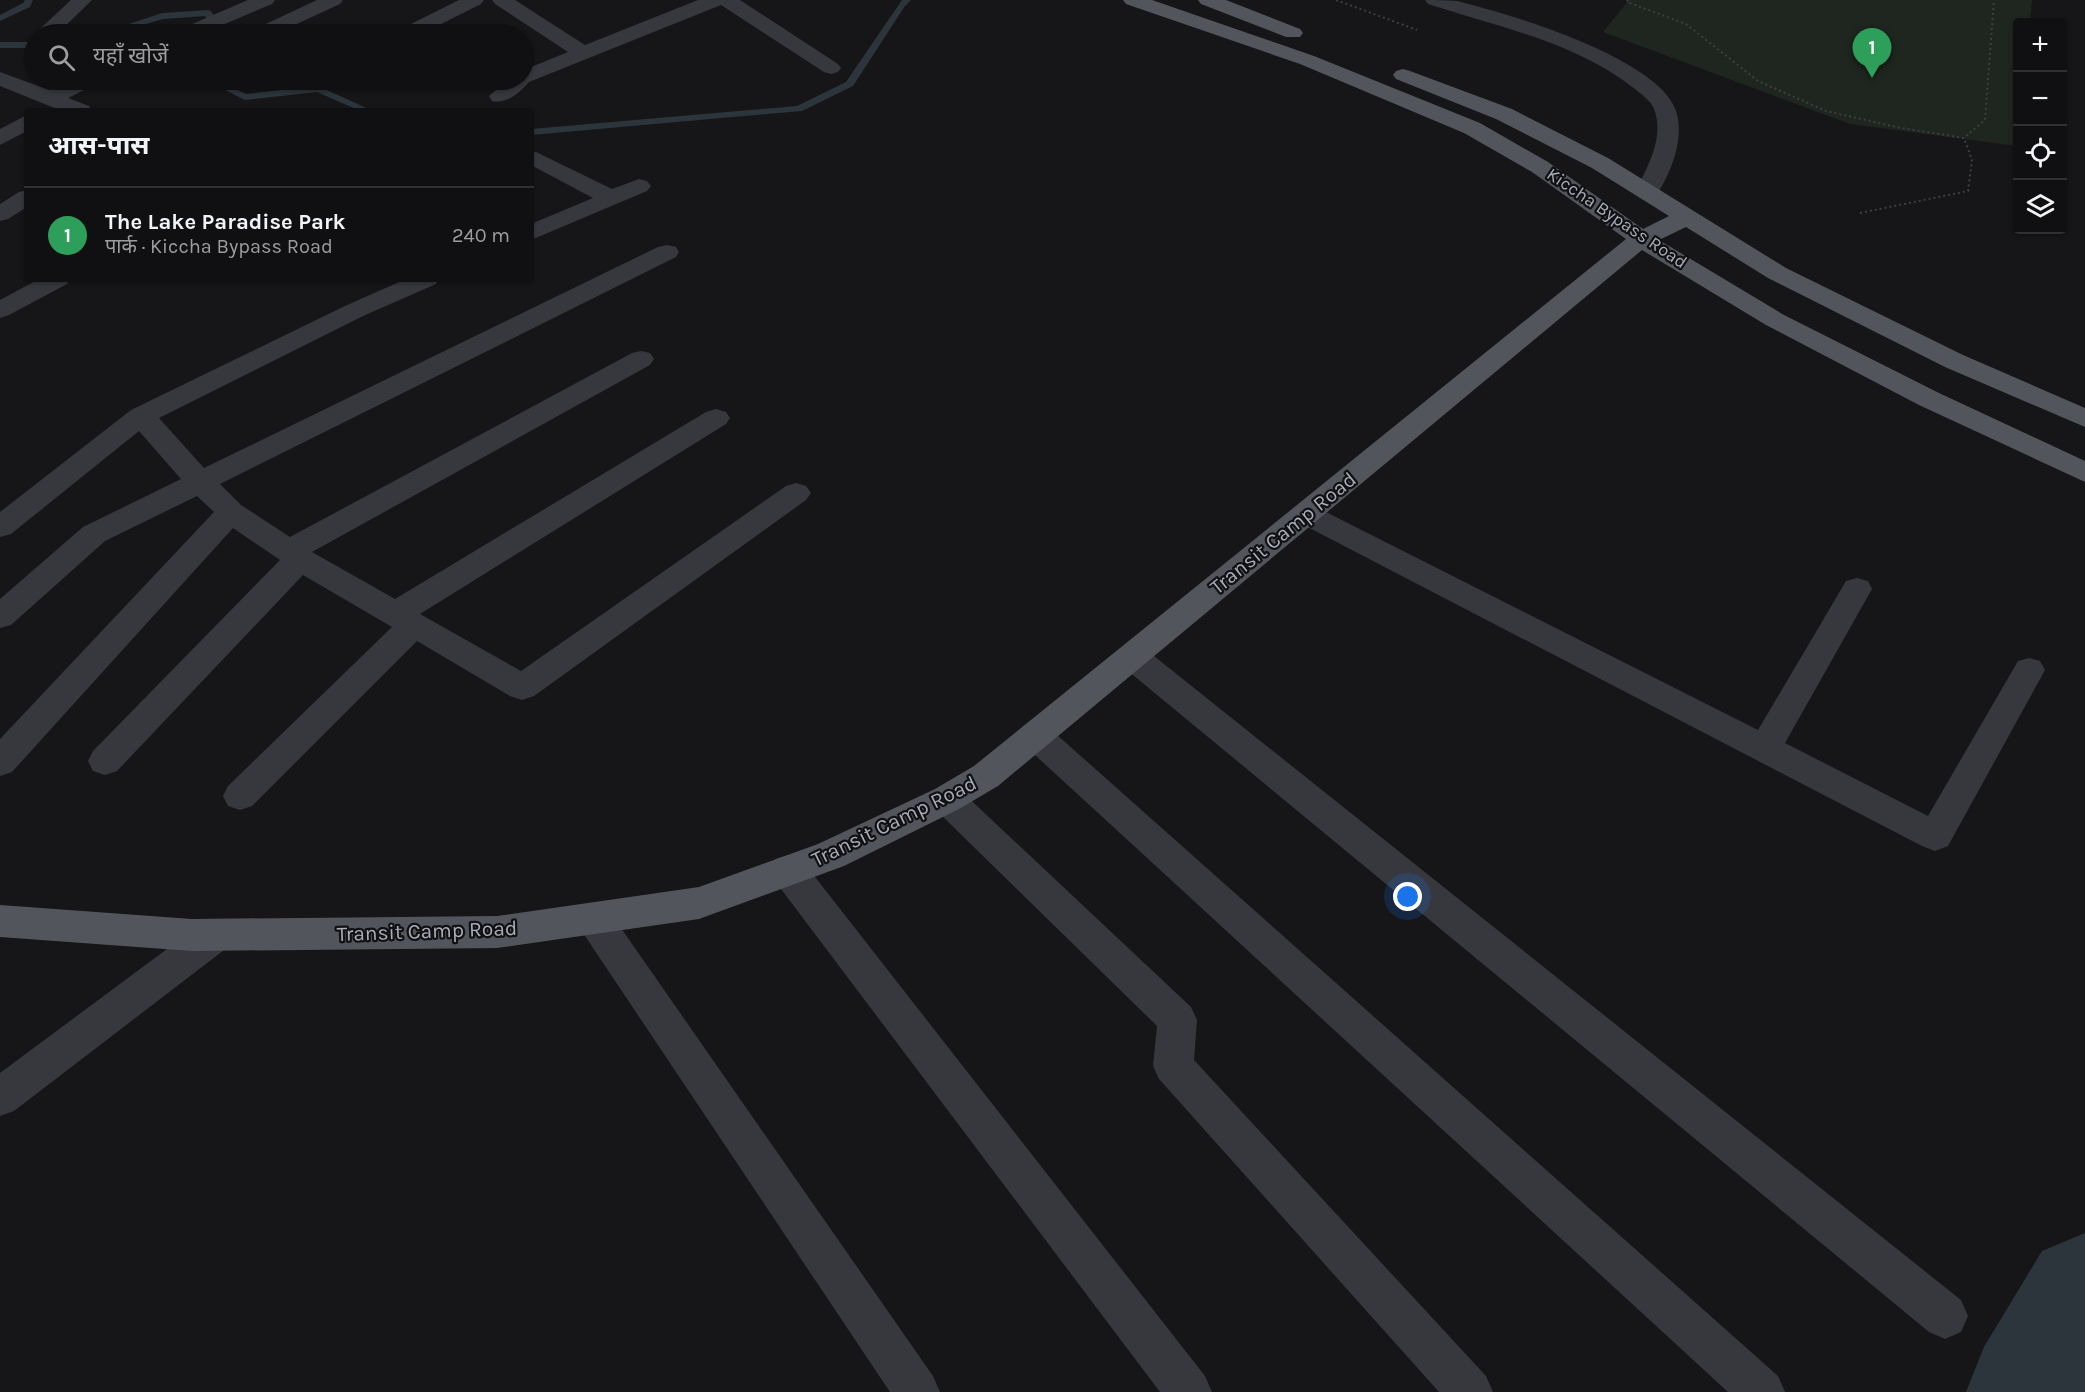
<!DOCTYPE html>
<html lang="hi">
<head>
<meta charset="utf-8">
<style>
	body { margin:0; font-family:Karla,"Noto Sans Devanagari",sans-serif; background:#19191b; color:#f1f3f6 }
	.controls { position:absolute; right:18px; top:18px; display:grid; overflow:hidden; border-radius:6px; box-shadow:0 2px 4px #0004 }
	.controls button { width:54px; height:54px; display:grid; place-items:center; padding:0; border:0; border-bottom:2px solid #303032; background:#101012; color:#f1f3f6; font:30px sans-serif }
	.you { position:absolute; left:1408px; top:897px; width:21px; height:21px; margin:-15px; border:4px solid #fff; border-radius:50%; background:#1a73e8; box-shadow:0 0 0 9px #1a73e833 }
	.badge { display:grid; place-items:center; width:39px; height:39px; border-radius:50%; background:#f2b134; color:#fff; font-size:20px; font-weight:700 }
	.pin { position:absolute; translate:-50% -50px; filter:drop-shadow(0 2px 3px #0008) }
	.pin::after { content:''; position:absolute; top:32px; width:21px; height:18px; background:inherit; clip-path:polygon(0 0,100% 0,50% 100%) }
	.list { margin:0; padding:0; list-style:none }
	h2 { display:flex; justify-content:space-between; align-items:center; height:78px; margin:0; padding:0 24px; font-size:26px }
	h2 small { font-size:20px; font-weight:400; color:#9c9d9f }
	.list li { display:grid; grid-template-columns:39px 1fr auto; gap:18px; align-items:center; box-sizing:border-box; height:96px; padding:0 24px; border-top:2px solid #303032 }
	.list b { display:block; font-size:22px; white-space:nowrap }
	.list p { margin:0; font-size:20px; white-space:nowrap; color:#9c9d9f }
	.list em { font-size:20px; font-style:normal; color:#9c9d9f }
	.icon { flex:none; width:33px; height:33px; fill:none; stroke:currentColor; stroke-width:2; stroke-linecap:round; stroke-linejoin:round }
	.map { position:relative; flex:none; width:2085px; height:1392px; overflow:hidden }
	.search { position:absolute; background:#101012; box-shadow:0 2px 4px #0004; left:24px; top:24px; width:510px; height:66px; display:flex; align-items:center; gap:15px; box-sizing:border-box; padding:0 21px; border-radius:33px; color:#9c9d9f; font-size:22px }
	.panel { position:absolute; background:#101012; box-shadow:0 2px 4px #0004; left:24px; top:108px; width:510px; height:174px; border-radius:6px }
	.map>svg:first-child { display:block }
	.green { fill:#1e261f }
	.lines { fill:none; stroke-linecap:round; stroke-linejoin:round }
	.stream { fill:#2c353c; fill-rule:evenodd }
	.river { fill:#2c353c; fill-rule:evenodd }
	.path { stroke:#3d3f44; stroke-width:2; stroke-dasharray:2 3; stroke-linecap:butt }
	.minor { fill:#37383d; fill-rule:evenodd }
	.major { fill:#53555c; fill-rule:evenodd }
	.labels { text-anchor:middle; stroke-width:4.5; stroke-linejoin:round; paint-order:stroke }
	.far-street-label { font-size:18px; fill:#a8adb8; stroke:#111113 }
	.street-label { font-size:21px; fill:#a8adb8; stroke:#111113 }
</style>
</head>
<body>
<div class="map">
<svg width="2085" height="1392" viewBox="0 0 2085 1392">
	<rect width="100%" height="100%" fill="#161618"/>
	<path class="green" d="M 1629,0 L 2032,0 L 2030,22 L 2018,22 L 2017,146 L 1850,124 L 1603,32 Z"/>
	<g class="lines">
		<path class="stream" d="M 25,0 L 33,0 L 30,7 L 0,21 L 0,15 L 23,3 Z
			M 902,0 L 911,0 L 905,6 L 853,86 L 802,111 L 531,135 L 531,129 L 797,106 L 846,82 Z
			M 208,10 L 211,11 L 225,34 L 217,34 L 205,16 L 163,19 L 112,34 L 99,34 L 162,13 Z
			M 0,42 L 34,42 L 34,48 L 0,48 Z
			M 205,80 L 217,80 L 246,94 L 318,86 L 373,111 L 360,111 L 317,92 L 245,100 Z"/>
		<path class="river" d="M 2085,1233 L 2085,1392 L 1966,1392 L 1984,1347 L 2042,1251 Z"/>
		<path class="path" d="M 1336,0 L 1417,30
			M 1628,0 L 1627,2 L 1686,24 L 1758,81 L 1826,111 L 1901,128 L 1964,138 L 1985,120 L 1994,0
			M 1860,213 L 1968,191 L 1972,160 L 1964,138"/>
		<path class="minor" d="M 71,0 L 92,0 L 57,34 L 40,34 L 38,32 L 41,28 Z
			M 248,0 L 275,0 L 272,4 L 201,34 L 175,34 L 178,30 Z
			M 317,0 L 343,0 L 340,4 L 275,34 L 250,34 L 253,30 Z
			M 459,0 L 484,0 L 481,4 L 421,34 L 396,34 L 399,30 Z
			M 492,0 L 515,0 L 585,45 L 698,0 L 740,0 L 838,64 L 841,68 L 838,72 L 831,74 L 824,72 L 721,5 L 529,82 C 519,93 508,104 492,101 L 489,96 L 508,80 L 524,80 L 524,70 L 568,52 L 495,4 Z
			M 1425,0 C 1435,0 1447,0 1457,1 C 1507,13 1659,58 1676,111 C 1685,138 1671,174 1655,197 L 1647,199 L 1639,197 L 1635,192 C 1647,168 1665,137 1654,109 C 1651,101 1642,95 1635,89 C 1576,42 1498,27 1428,4 Z
			M 0,72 L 49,90 L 73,80 L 99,80 L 96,84 L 68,98 L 89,106 L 92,111 L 62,111 L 0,86 Z
			M 303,80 L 327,80 C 321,88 314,89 305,86 L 301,82 Z
			M 27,115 L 27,131 L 0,145 L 0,129 Z
			M 536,152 L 612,189 L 639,179 L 647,181 L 651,186 L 647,191 L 531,240 L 531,224 L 593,198 L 531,165 L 531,153 Z
			M 27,190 L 27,207 L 8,219 L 0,221 L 0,204 L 19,192 Z
			M 667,245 L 676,247 L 679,252 L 676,257 L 220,484 L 241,505 L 290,537 L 632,353 L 641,351 L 650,353 L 654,359 L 650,365 L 312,552 L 395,599 L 706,412 L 716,409 L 726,412 L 730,418 L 726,424 L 420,614 L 521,671 L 786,486 L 796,483 L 806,486 L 811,493 L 806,500 L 534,696 L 522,700 L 510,696 L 417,641 L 252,806 L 240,810 L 228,806 L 223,796 L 228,786 L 392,627 L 303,575 L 117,771 L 105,775 L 93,771 L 88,761 L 93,751 L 280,560 L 233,528 L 12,772 L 0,776 L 0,739 L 214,512 L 197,496 L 105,541 L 11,625 L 0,628 L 0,599 L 83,527 L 181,479 L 139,431 L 11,534 L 0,537 L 0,512 L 131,410 L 345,306 L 406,279 L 439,279 L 436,284 L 363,316 L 159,418 L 204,468 L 658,247 Z
			M 39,279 L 70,279 L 67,284 L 9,315 L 0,318 L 0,300 Z
			M 1306,504 L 1316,507 L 1758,730 L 1846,581 L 1857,578 L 1868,581 L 1872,589 L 1785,743 L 1928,816 L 2018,661 L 2029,658 L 2040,661 L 2045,670 L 1948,846 L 1935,851 L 1922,846 L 1296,521 L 1291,514 L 1296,507 Z
			M 1133,645 L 1144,648 L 1961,1300 L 1968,1316 L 1961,1332 L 1945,1339 L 1929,1332 L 1122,666 L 1117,657 L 1122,648 Z
			M 1035,722 L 1047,726 L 1778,1376 L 1785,1392 L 1728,1392 L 1023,744 L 1018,735 L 1023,726 Z
			M 947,785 L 959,789 L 1191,1007 L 1197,1020 L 1194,1060 L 1486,1376 L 1493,1392 L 1439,1392 L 1159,1079 L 1153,1066 L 1157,1026 L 935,809 L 930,799 L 935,789 Z
			M 788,855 L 801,859 L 1205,1376 L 1212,1392 L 1160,1392 L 775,881 L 770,870 L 775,859 Z
			M 594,903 L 607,908 L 933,1376 L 940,1392 L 890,1392 L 581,930 L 575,919 L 581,908 Z
			M 215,919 L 228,923 L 234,935 L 228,947 L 14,1111 L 0,1116 L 0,1073 L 202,923 Z"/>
		<path class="major" d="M 1123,0 L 1152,0 L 1314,56 L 1480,123 L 1548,162 L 1643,229 L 1669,216 L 1592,168 L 1496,119 L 1396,79 L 1393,75 L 1396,71 L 1403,69 L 1410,71 L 1512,109 L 1608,158 L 1786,268 L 1963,355 L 2085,408 L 2085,427 L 1945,367 L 1768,278 L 1686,227 L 1659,240 L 1784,315 L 1939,393 L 2085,461 L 2085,482 L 1919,405 L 1766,325 L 1642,250 L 998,786 L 959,809 L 844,866 L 699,919 L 497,948 L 192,951 L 0,937 L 0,905 L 192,919 L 497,916 L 699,887 L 818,844 L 935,789 L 974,766 L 1626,239 L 1532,172 L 1464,133 L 1300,64 L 1126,4 Z
			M 1198,0 L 1226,0 L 1300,29 L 1303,33 L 1300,37 L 1286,37 L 1201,4 Z"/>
	</g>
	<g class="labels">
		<g class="far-street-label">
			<text transform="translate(1617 218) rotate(34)" y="6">Kiccha Bypass Road</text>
		</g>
		<g class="street-label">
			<text transform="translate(1283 533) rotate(-39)" y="7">Transit Camp Road</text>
			<text transform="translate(894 821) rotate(-26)" y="7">Transit Camp Road</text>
			<text transform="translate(427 931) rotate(-2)" y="7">Transit Camp Road</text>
		</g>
	</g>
</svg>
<div class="controls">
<button>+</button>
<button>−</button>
<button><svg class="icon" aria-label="locate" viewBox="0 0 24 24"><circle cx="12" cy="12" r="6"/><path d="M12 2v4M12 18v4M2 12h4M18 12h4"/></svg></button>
<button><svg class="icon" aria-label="layers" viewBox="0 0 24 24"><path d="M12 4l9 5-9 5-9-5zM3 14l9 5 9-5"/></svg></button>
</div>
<div class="you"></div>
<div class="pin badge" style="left:1872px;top:78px;background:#2e9e5b">1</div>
<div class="search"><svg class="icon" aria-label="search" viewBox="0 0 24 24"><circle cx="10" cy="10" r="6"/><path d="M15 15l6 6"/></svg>यहाँ खोजें</div>
<section class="panel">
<h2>आस-पास<small></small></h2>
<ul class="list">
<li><span class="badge" style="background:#2e9e5b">1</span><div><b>The Lake Paradise Park</b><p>पार्क · Kiccha Bypass Road</p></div><em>240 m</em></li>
</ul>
</section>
</div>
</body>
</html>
